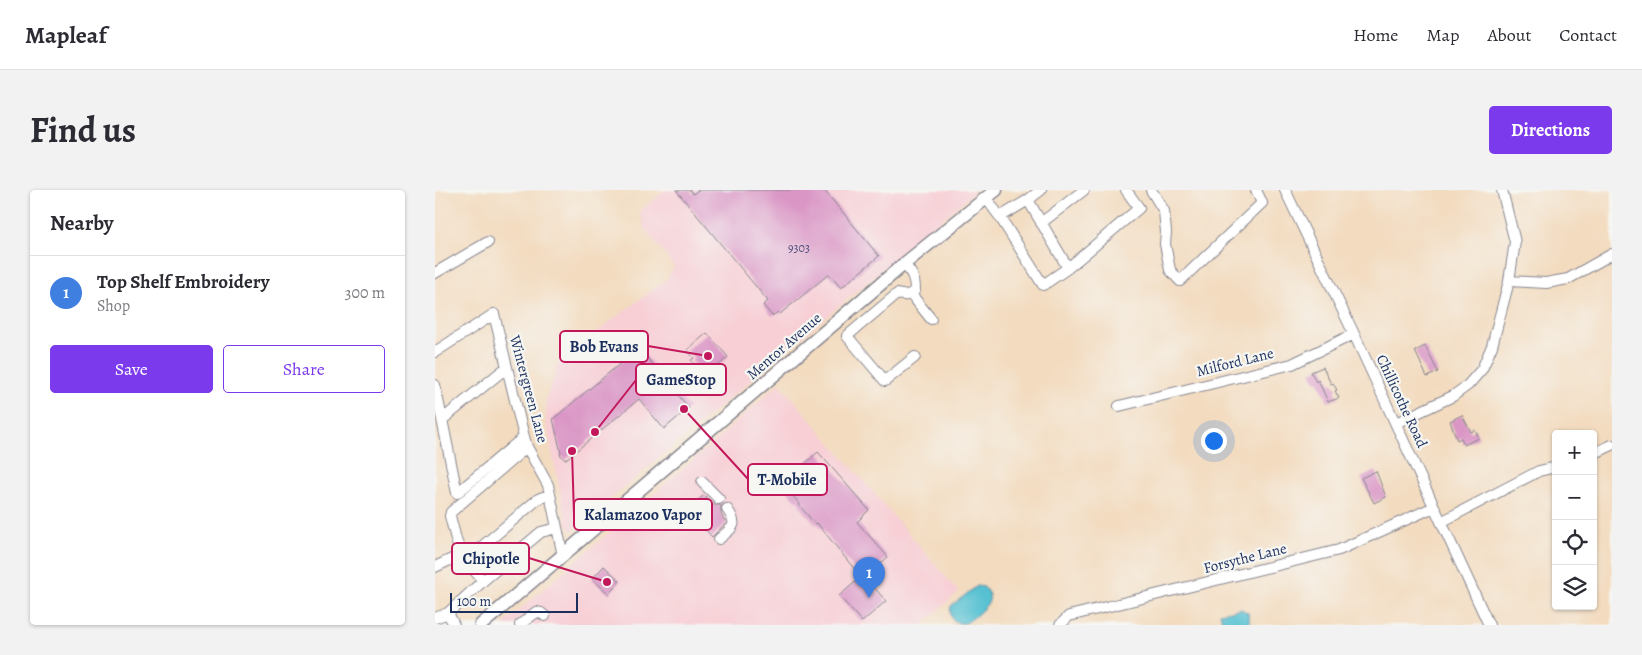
<!DOCTYPE html>
<html lang="en">
<head>
<meta charset="utf-8">
<style>
	body { margin:0; font-family:Alegreya,serif; background:#f2f2f3; color:#2b2b33 }
	.controls { position:absolute; right:15px; bottom:15px; display:grid; overflow:hidden; border-radius:5px; box-shadow:0 1px 4px #0004 }
	.controls button { width:45px; height:45px; display:grid; place-items:center; padding:0; border:0; border-bottom:1px solid #e1e1e2; background:#fff; color:#2b2b33; font:25px sans-serif }
	.scale { position:absolute; left:15px; bottom:12px; width:128px; box-sizing:border-box; padding-left:5px; border:2px solid #1b2f5e; border-top:0; font-size:14px; line-height:18px; white-space:nowrap; color:#1b2f5e; -webkit-text-stroke:4px #f6f6f2; paint-order:stroke }
	.you { position:absolute; left:778px; top:250px; width:18px; height:18px; margin:-12px; border:4px solid #fff; border-radius:50%; background:#1a73e8; box-shadow:0 0 0 8px #1a73e833 }
	.badge { display:grid; place-items:center; width:32px; height:32px; border-radius:50%; background:#7c3aed; color:#fff; font-size:16px; font-weight:700 }
	.pin { position:absolute; translate:-50% -41px; filter:drop-shadow(0 1px 2px #0008) }
	.pin::after { content:''; position:absolute; top:26px; width:18px; height:15px; background:inherit; clip-path:polygon(0 0,100% 0,50% 100%) }
	.list { margin:0; padding:0; list-style:none }
	h2 { display:flex; justify-content:space-between; align-items:center; height:65px; margin:0; padding:0 20px; font-size:21px }
	h2 small { font-size:16px; font-weight:400; color:#7c7c81 }
	.list li { display:grid; grid-template-columns:32px 1fr auto; gap:15px; align-items:center; box-sizing:border-box; height:75px; padding:0 20px; border-top:1px solid #e1e1e2 }
	.list b { display:block; font-size:19px; white-space:nowrap }
	.list p { margin:0; font-size:16px; white-space:nowrap; color:#7c7c81 }
	.list em { font-size:16px; font-style:normal; color:#7c7c81 }
	.actions { display:flex; gap:10px; padding:15px 20px }
	.actions a { flex:1; padding:11px 0; border:1px solid #7c3aed; border-radius:5px; text-align:center; font-size:18px; color:#7c3aed }
	.actions .main { background:#7c3aed; color:#fff }
	.icon { flex:none; width:28px; height:28px; fill:none; stroke:currentColor; stroke-width:2; stroke-linecap:round; stroke-linejoin:round }
	.map { position:relative; flex:none; width:1177px; height:435px; overflow:hidden; border-radius:5px }
	header { display:flex; align-items:center; gap:30px; box-sizing:border-box; height:70px; padding:0 25px; background:#fff; border-bottom:1px solid #e1e1e2 }
	header strong { font-size:24px }
	nav { display:flex; gap:28px; margin-inline-start:auto; font-size:18px }
	.intro { display:flex; align-items:center; justify-content:space-between; box-sizing:border-box; height:120px; padding:0 30px }
	h1 { margin:0; font-size:35px }
	.button { padding:12px 22px; border-radius:5px; background:#7c3aed; color:#fff; font-size:18px; font-weight:700 }
	main { display:flex; gap:30px; padding:0 30px }
	aside { flex:1; background:#fff; border-radius:5px; box-shadow:0 1px 4px #0004 }
	.map>svg:first-child { display:block }
	.built { fill:#f7cfd5 }
	.water { fill:#56c1d2; stroke:#387898 }
	.building { fill:#da97c6 }
	.lines { fill:none; stroke-linecap:round; stroke-linejoin:round }
	.minor-casing { stroke:#87858e; stroke-width:12 }
	.major-casing { stroke:#87858e; stroke-width:15 }
	.minor { stroke:#fff; stroke-width:10 }
	.major { stroke:#fff; stroke-width:12 }
	.labels { text-anchor:middle; stroke-width:4.5; stroke-linejoin:round; paint-order:stroke }
	.number-label { font-size:12px; fill:#4b4978 }
	.street-label { font-size:15px; fill:#1b2f5e; stroke:#f6f6f2 }
	.leader { fill:none; stroke:#c2185b; stroke-width:2 }
	.callout-dot { fill:#c2185b; stroke:#f6f6f2; stroke-width:2 }
	.callout { fill:#f6f6f2; stroke:#c2185b; stroke-width:2 }
	.callout-label { font-size:16px; text-anchor:middle; font-weight:bold; fill:#1b2f5e }
</style>
</head>
<body>
<header>
<strong>Mapleaf</strong>
<nav><a>Home</a><a>Map</a><a>About</a><a>Contact</a></nav>
</header>
<div class="intro"><h1>Find us</h1><a class="button">Directions</a></div>
<main>
<aside>
<h2>Nearby<small></small></h2>
<ul class="list">
<li><span class="badge" style="background:#3f7fe0">1</span><div><b>Top Shelf Embroidery</b><p>Shop</p></div><em>300 m</em></li>
</ul>
<div class="actions"><a class="main">Save</a><a>Share</a></div>
</aside>
<div class="map">
<svg width="1177" height="435" viewBox="0 0 1177 435">
	<rect width="100%" height="100%" fill="#f6f6f2"/>
	<filter id="ink" filterUnits="userSpaceOnUse"><feTurbulence type="fractalNoise" baseFrequency=".02" numOctaves="2"/><feDisplacementMap in="SourceGraphic" scale="10" xChannelSelector="R" yChannelSelector="G"/><feConvolveMatrix kernelMatrix="1 2 1 2 8 2 1 2 1" color-interpolation-filters="sRGB"/></filter>
	<filter id="wash" filterUnits="userSpaceOnUse"><feTurbulence type="fractalNoise" baseFrequency=".0096" numOctaves="4" result="noise"/><feDisplacementMap in="SourceGraphic" scale="20" xChannelSelector="R" yChannelSelector="G"/><feGaussianBlur stdDeviation="1.12" result="paint"/><feColorMatrix in="noise" values="0 0 0 0 0 0 0 0 0 0 0 0 0 0 0 0 0 1.4 0 .05"/><feComposite in="paint" operator="in"/></filter>
	<g filter="url(#wash)">
		<rect width="100%" height="100%" fill="#f3dbbf"/>
		<path class="built" d="M 230,0 L 542,0 L 137,341 L 132,335 L 111,233 L 111,210 L 125,169 L 231,90 L 239,77 L 209,37 L 205,21 Z
			M 344,193 L 524,402 L 487,435 L 67,435 L 281,250 Z"/>
		<path class="water" d="M 542,396 L 549,397 C 552,401 556,406 554,411 C 552,416 535,432 530,433 C 519,435 513,426 516,416 Z
			M 806,419 L 813,423 L 815,435 L 788,435 L 785,423 Z"/>
		<g id="blocks">
			<path class="building" d="M 241,0 L 255,0 L 258,4 L 263,0 L 389,0 L 444,66 L 406,98 L 394,84 L 345,124 L 343,122 L 337,126 L 328,115 L 333,111 Z
				M 272,143 L 293,167 L 283,176 L 284,177 L 271,188 L 256,170 L 259,168 L 252,160 Z
				M 990,156 L 1003,182 L 992,187 L 980,161 Z
				M 204,158 L 254,218 L 229,239 L 204,209 L 130,270 L 125,264 L 126,263 L 118,229 Z
				M 888,177 L 896,194 L 898,193 L 902,200 L 900,201 L 904,208 L 893,212 L 883,190 L 881,192 L 876,182 Z
				M 1027,225 L 1036,242 L 1040,240 L 1044,248 L 1029,255 L 1026,248 L 1022,250 L 1015,231 Z
				M 383,262 L 434,320 L 422,332 L 453,367 L 430,387 L 451,411 L 427,432 L 404,406 L 426,387 L 382,333 L 380,334 L 364,315 L 365,314 L 347,294 Z
				M 941,281 L 951,307 L 939,313 L 926,288 Z
				M 269,305 L 278,315 L 286,315 L 286,324 L 291,333 L 277,347 L 253,319 Z
				M 169,376 L 185,391 L 174,404 L 157,389 Z"/>
		</g>
	</g>
	<g filter="url(#ink)">
		<use href="#blocks" fill-opacity="0" stroke="#87858e" stroke-width="1"/>
		<g class="lines">
			<defs>
				<path id="minor" d="M 606,0 L 593,10 L 633,78 L 703,19 L 704,18 L 691,0
					M 716,0 L 729,21 L 731,42 L 730,54 L 735,80 L 745,91 L 827,13 L 821,0
					M 850,0 L 919,144 L 1054,435
					M 551,8 L 565,27 L 608,95 L 633,78
					M 565,27 L 593,10
					M 606,33 L 649,0
					M 469,74 C 477,83 480,88 480,100 C 475,106 470,106 462,104 L 412,146 L 450,191 L 480,167
					M 0,83 L 53,52
					M 1074,91 L 1111,93 L 1133,89 L 1177,64
					M 476,104 L 496,129
					M 0,162 L 59,124 L 89,247 L 92,257 L 113,295 L 128,366
					M 0,195 L 22,303 L 89,247
					M 684,216 L 857,174 L 919,144
					M 8,229 L 71,178
					M 961,233 L 1018,206 L 1033,195 L 1047,179 L 1057,156 L 1074,91 L 1080,52 L 1067,0
					M 1158,264 L 1177,255
					M 267,292 L 284,309
					M 115,304 L 103,309 L 31,370 L 48,391 L 106,342 L 122,338
					M 1006,332 L 1104,281 L 1121,277
					M 284,349 C 298,337 304,336 292,319
					M 31,370 L 22,353 L 15,326 L 16,322 L 92,257
					M 0,377 L 21,367 L 31,370
					M 0,428 L 13,423
					M 19,435 L 13,423 L 48,391
					M 85,435 L 101,422 L 106,423 L 110,426
					M 625,435 L 634,426 L 904,360 L 999,317"/>
				<path id="major" d="M 46,435 L 469,74 L 561,0"/>
			</defs>
			<use href="#minor" class="minor-casing"/>
			<use href="#major" class="major-casing"/>
			<use href="#minor" class="minor"/>
			<use href="#major" class="major"/>
		</g>
	</g>
	<g class="labels">
		<g class="number-label">
			<text x="364" y="62">9303</text>
		</g>
		<g class="street-label">
			<text transform="translate(349 156) rotate(-41)" y="5">Mentor Avenue</text>
			<text transform="translate(800 172) rotate(-14)" y="5">Milford Lane</text>
			<text transform="translate(94 199) rotate(75)" y="5">Wintergreen Lane</text>
			<text transform="translate(967 211) rotate(65)" y="5">Chillicothe Road</text>
			<text transform="translate(810 368) rotate(-14)" y="5">Forsythe Lane</text>
		</g>
	</g>
	<path class="leader" d="M273 166L213 156M160 242L201 190M249 219L313 289M137 261L139 325M172 392L94 368"/>
	<g class="callout-dot">
		<circle cx="273" cy="166" r="5"/>
		<circle cx="160" cy="242" r="5"/>
		<circle cx="249" cy="219" r="5"/>
		<circle cx="137" cy="261" r="5"/>
		<circle cx="172" cy="392" r="5"/>
	</g>
	<g class="callout">
		<rect x="125" y="141" width="88" height="31" rx="5"/>
		<rect x="201" y="174" width="90" height="31" rx="5"/>
		<rect x="313" y="274" width="79" height="31" rx="5"/>
		<rect x="139" y="309" width="138" height="31" rx="5"/>
		<rect x="17" y="353" width="77" height="31" rx="5"/>
	</g>
	<g class="callout-label">
		<text x="169" y="162">Bob Evans</text>
		<text x="246" y="195">GameStop</text>
		<text x="352" y="295">T-Mobile</text>
		<text x="208" y="330">Kalamazoo Vapor</text>
		<text x="56" y="374">Chipotle</text>
	</g>
</svg>
<div class="controls">
<button>+</button>
<button>−</button>
<button><svg class="icon" aria-label="locate" viewBox="0 0 24 24"><circle cx="12" cy="12" r="6"/><path d="M12 2v4M12 18v4M2 12h4M18 12h4"/></svg></button>
<button><svg class="icon" aria-label="layers" viewBox="0 0 24 24"><path d="M12 4l9 5-9 5-9-5zM3 14l9 5 9-5"/></svg></button>
</div>
<div class="scale">100 m</div>
<div class="you"></div>
<div class="pin badge" style="left:434px;top:408px;background:#3f7fe0">1</div>
</div>
</main>
</body>
</html>
